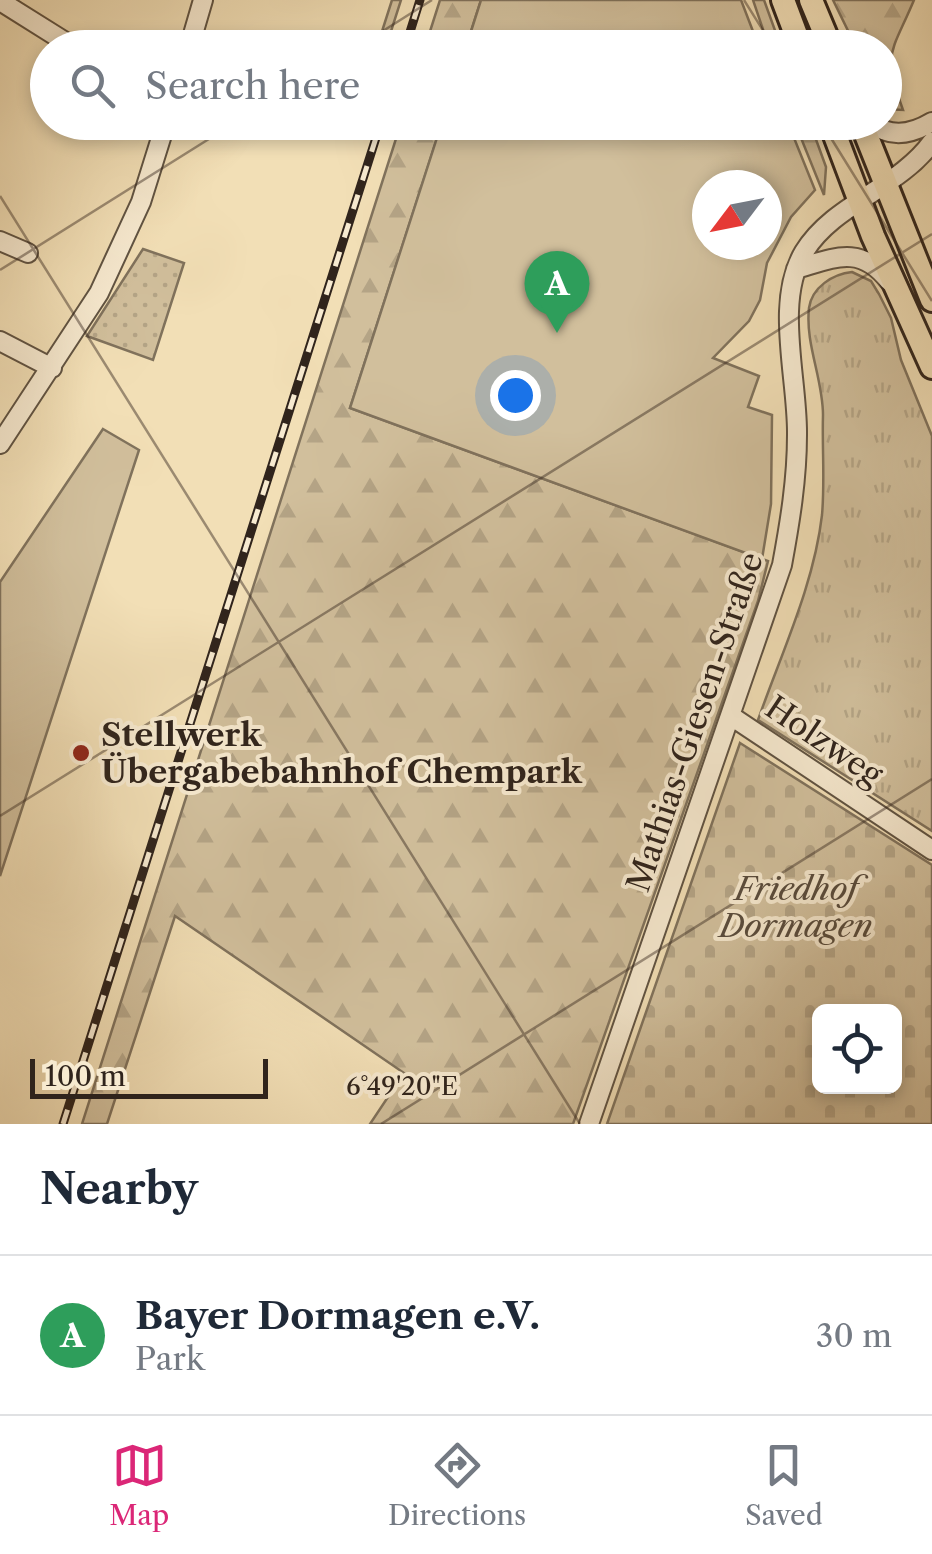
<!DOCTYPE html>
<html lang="en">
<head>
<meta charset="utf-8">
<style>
	body { margin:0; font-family:"Libre Caslon Text",serif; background:#f6f6f7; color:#1f2937 }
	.controls { position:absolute; right:30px; bottom:30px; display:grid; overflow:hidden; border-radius:15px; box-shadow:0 5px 15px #0003 }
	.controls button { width:90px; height:90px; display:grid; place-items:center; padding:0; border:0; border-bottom:2px solid #e0e1e3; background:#fff; color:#1f2937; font:50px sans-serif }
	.compass { position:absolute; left:692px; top:170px; width:90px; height:90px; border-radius:50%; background:#fff; box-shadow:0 5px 15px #0003; rotate:238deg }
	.scale { position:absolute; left:30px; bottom:25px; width:238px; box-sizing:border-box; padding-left:10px; border:5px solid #30241c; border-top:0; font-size:28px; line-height:35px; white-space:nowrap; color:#30241c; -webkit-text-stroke:8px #f7ead0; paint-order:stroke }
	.you { position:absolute; left:515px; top:395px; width:35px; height:35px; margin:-25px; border:8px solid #fff; border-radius:50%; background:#1a73e8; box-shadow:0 0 0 15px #1a73e833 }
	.badge { display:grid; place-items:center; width:65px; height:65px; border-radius:50%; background:#db2777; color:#fff; font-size:32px; font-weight:700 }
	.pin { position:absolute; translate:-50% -82px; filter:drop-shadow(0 2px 5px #0008) }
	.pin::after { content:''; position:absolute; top:52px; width:35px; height:30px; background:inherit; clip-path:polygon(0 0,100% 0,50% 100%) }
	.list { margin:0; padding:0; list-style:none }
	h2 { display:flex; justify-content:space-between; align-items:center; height:130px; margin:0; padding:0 40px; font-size:42px }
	h2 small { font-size:32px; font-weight:400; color:#747a83 }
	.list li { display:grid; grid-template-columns:65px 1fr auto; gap:30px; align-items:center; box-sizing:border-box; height:160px; padding:0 40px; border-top:2px solid #e0e1e3 }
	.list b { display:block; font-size:38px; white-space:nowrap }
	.list p { margin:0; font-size:32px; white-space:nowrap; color:#747a83 }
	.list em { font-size:32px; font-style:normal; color:#747a83 }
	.icon { flex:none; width:55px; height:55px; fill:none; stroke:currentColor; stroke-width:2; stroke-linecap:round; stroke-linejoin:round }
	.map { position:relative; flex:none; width:932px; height:1124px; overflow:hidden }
	.search { position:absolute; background:#fff; box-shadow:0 5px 15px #0003; left:30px; right:30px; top:30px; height:110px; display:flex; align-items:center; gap:25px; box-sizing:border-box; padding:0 35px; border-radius:55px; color:#747a83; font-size:38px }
	.sheet { height:290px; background:#fff }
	nav { display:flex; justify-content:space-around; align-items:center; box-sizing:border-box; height:140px; border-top:2px solid #e0e1e3; background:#fff; font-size:28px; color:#747a83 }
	nav a { display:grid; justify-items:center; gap:5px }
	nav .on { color:#db2777 }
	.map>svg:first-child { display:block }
	.grass { fill:url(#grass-tufts); stroke:#80725c; stroke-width:2.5 }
	.forest { fill:url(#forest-firs); stroke:#80725c; stroke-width:2.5 }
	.cemetery { fill:url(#cemetery-stones); stroke:#80725c; stroke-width:2.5; fill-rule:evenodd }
	.park { fill:url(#park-dots); stroke:#80725c; stroke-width:2.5 }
	.garden { fill:#d1bf9c; stroke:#80725c; stroke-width:2.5; fill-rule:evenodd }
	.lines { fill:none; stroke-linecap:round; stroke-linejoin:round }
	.minor-casing { stroke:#605342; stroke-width:22 }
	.major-casing { stroke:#30241c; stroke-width:28 }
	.minor { stroke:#f7ead0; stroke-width:18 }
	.major { stroke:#f2dfb6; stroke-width:22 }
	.rail-casing { stroke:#30241c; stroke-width:9 }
	.rail { stroke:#f7ead0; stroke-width:5; stroke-dasharray:15; stroke-linecap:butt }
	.ticks { fill:none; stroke:#30241c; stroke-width:2.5; stroke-opacity:0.45 }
	.poi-dot { fill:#8f2418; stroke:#f7ead0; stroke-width:4 }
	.labels { text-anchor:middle; stroke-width:8; stroke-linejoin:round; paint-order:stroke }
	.street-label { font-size:32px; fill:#30241c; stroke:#f7ead0 }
	.poi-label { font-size:32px; font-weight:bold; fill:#30241c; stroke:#f7ead0; text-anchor:start }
	.park-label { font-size:32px; font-style:italic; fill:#584b3c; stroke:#f7ead0 }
	.ticks-label { font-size:25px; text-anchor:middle; fill:#30241c; stroke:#f7ead0; stroke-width:8; stroke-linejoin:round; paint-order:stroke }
</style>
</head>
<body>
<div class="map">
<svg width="932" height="1124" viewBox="0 0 932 1124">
	<defs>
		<pattern id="grass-tufts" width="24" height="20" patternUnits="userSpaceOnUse" patternTransform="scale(2.5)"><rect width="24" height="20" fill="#d1bf9c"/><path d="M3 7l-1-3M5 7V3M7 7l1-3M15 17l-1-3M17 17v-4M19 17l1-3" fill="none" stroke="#b4a486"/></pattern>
		<pattern id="forest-firs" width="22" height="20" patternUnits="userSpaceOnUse" patternTransform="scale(2.5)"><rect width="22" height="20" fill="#d1bf9c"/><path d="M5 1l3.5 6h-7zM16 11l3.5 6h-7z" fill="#b4a486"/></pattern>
		<pattern id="cemetery-stones" width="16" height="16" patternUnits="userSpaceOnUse" patternTransform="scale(2.5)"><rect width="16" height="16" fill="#d1bf9c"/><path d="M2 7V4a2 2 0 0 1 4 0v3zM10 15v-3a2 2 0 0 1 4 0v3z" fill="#b4a486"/></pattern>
		<pattern id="park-dots" width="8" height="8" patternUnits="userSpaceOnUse" patternTransform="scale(2.5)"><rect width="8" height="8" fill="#d1bf9c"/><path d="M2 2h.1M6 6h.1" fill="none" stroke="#b4a486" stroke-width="1.8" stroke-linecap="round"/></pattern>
	</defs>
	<rect width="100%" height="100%" fill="#f2dfb6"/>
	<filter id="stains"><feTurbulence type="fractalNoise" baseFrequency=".002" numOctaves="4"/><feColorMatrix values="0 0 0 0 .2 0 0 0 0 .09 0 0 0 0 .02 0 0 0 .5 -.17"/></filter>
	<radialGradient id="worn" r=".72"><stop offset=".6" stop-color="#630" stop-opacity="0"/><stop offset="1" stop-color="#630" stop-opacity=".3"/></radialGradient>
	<path class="grass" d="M 392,0 L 401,0 L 386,47 L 377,47 Z
		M 852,272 L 871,281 L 879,294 L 891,318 L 901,360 L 932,436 L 932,831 L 758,720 C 781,654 814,585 822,515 C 825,482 822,447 823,415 C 823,379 805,344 809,308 C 812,287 833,274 852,272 Z"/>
	<path class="forest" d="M 440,0 L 481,0 L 466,47 L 425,47 Z
		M 753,0 L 764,0 L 781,47 L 769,47 Z
		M 833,0 L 914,0 C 891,55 882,51 903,110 L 885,109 L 884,48 L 856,47 Z
		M 401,123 L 442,123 L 350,408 L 768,561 L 758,601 L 573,1124 L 370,1124 L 404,1073 L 175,916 L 107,1124 L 82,1124 Z
		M 795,123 L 810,123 L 826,167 L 824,195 Z"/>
	<path class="cemetery" d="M 740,743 L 932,865 L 932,1124 L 607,1124 ZM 820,1012 L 894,1012 L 894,1086 L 820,1086 Z"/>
	<path class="park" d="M 143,249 L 184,263 L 153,360 L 87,336 Z"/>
	<path class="garden" d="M 481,0 L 741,0 L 759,47 L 466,47 Z
		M 442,122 L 788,123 L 815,190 L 791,217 L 767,263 L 760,300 L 749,321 L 713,358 L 759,376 L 748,407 L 772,415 L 771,504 L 762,559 L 350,408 ZM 767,185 L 767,245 L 707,245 L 707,185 Z
		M 103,429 L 139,450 L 0,876 L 0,582 Z"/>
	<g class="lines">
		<defs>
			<path id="minor" d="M 0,1 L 75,48
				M 189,48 L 203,0
				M 871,122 C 890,139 912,134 932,122
				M 0,241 L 28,253
				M 796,269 C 834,258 860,244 889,281
				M 0,341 L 52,368
				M 0,444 L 99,293 L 141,202 L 166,122
				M 731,716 L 932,850
				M 589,1124 L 782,565 C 790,522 797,479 797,435 C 798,379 774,302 804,252 C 833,204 899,188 932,142"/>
			<path id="major" d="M 783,0 L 801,48
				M 811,0 L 831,48
				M 830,122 L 873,236 L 932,367
				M 861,122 L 932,300"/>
		</defs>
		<use href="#minor" class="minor-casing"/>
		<use href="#major" class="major-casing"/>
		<use href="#minor" class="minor"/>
		<use href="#major" class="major"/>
		<defs>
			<path id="rail" d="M 405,48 L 420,0
				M 63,1124 L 381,122"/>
		</defs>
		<use href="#rail" class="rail-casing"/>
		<use href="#rail" class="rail"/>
	</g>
	<path class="ticks" d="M 744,0 L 774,48M 356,48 L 432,0M 821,122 L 932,301M 0,196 L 580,1124M 0,270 L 236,122M 0,816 L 932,234M 381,1124 L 932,779"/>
	<circle class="poi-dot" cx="81" cy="753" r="10"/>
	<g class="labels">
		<g class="street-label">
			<text transform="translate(695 722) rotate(-71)" y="11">Mathias-Giesen-Straße</text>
			<text transform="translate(824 741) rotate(34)" y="11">Holzweg</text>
		</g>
		<g class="poi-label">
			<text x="101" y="746">Stellwerk<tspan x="101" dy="37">Übergabebahnhof Chempark</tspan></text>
		</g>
		<g class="park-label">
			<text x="796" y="900">Friedhof<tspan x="796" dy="37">Dormagen</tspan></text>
		</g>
	</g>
	<g class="ticks-label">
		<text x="402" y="1095">6°49'20"E</text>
	</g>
	<rect width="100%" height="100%" filter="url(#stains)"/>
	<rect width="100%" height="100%" fill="url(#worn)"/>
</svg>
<div class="controls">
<button><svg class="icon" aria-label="locate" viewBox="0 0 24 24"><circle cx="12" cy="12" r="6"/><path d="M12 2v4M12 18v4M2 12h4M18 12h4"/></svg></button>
</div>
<svg class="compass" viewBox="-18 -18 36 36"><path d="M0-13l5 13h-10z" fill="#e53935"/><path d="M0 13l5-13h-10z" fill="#747a83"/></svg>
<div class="scale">100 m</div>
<div class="you"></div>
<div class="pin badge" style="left:557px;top:333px;background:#2e9e5b">A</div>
<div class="search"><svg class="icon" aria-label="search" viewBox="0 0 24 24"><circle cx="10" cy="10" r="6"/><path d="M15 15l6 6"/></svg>Search here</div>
</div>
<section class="sheet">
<h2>Nearby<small></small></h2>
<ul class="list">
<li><span class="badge" style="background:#2e9e5b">A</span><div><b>Bayer Dormagen e.V.</b><p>Park</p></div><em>30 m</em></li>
</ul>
</section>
<nav>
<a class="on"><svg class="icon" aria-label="map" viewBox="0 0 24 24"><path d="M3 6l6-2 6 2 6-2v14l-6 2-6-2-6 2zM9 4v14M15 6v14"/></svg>Map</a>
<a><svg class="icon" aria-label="directions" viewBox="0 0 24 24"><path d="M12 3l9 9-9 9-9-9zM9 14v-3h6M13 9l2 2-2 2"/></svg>Directions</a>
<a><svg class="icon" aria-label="saved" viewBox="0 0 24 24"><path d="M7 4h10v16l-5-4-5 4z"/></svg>Saved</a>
</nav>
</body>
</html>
